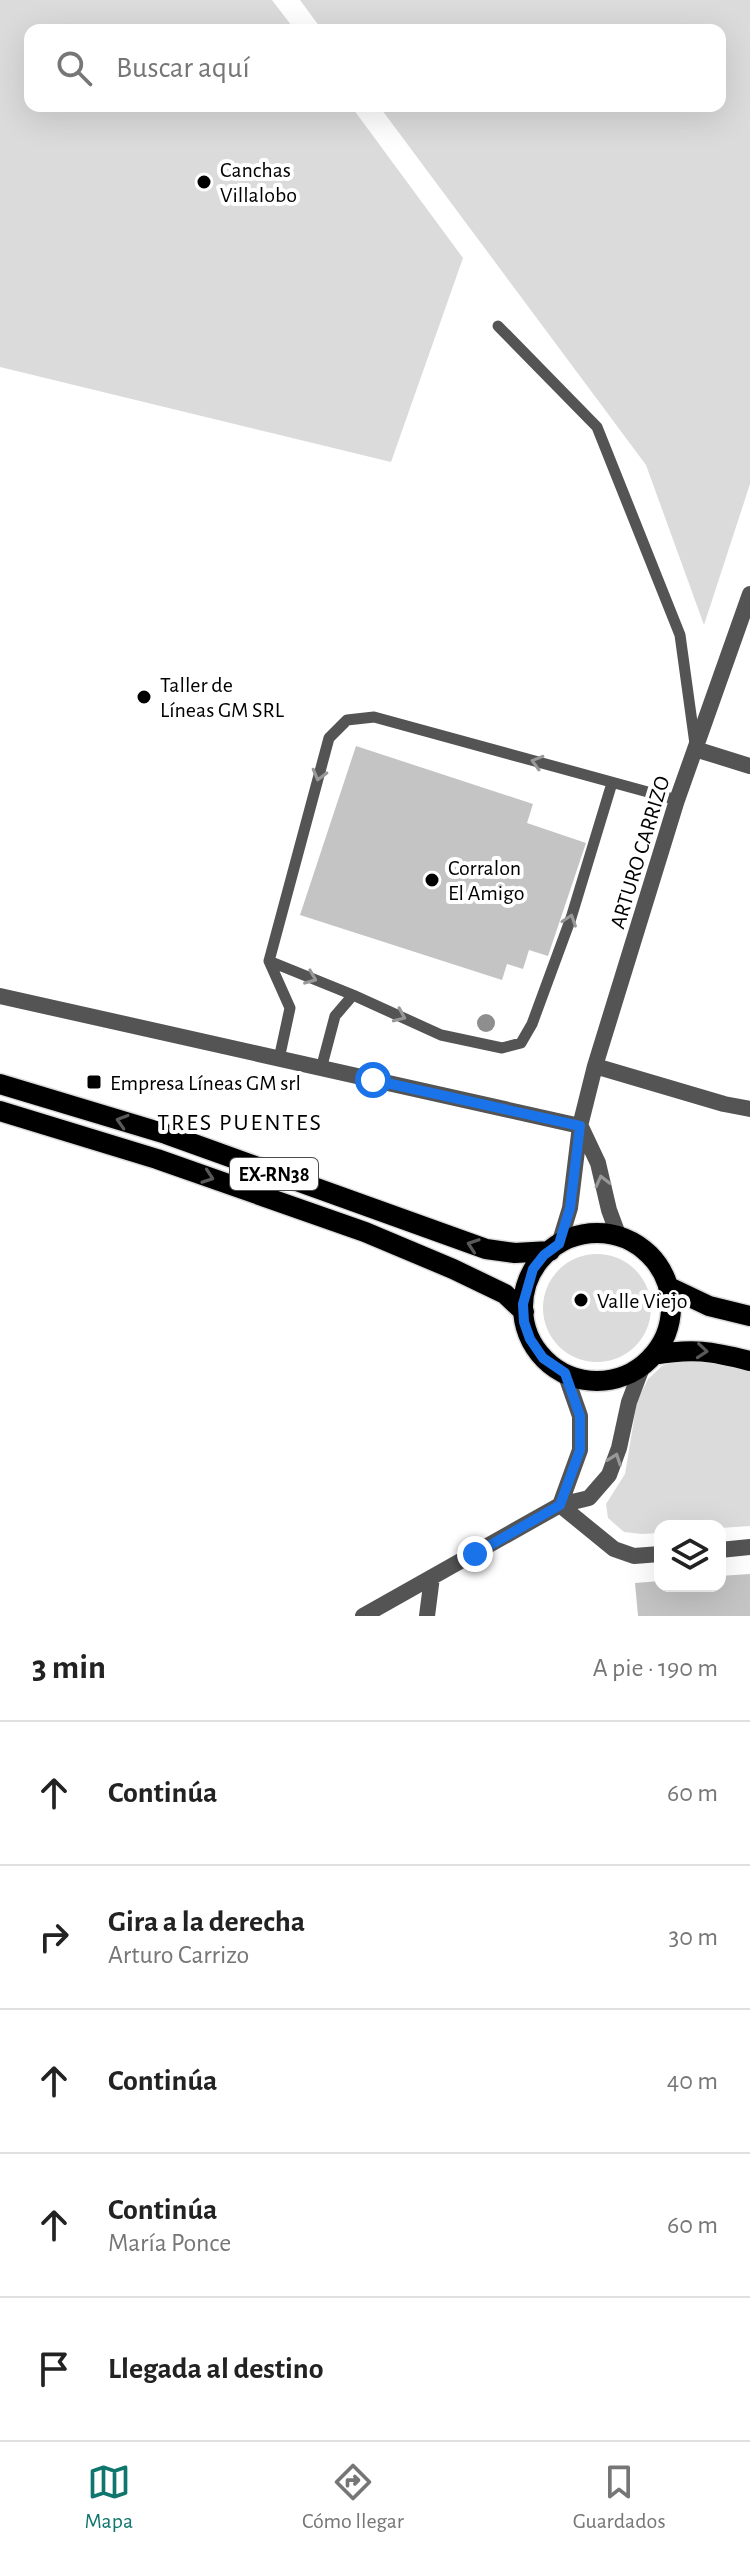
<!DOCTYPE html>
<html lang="es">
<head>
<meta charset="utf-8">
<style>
	body { margin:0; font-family:"Alegreya Sans",sans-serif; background:#f6f6f6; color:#222 }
	.controls { position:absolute; right:24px; bottom:24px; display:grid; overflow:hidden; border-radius:16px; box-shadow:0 8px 32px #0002 }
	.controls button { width:72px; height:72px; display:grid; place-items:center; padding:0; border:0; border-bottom:2px solid #e0e0e0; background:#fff; color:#222; font:40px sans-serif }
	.stop { position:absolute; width:24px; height:24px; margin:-18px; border:6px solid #1a73e8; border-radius:50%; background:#fff }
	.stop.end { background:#1a73e8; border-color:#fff; box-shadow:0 2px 8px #0008 }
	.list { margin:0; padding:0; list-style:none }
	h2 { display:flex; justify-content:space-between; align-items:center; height:104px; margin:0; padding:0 32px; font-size:34px }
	h2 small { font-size:26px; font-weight:400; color:#767676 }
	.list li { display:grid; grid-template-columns:52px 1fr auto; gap:24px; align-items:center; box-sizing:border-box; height:144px; padding:0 32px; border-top:2px solid #e0e0e0 }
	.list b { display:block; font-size:30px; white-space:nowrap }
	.list p { margin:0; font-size:26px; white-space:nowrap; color:#767676 }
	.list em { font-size:26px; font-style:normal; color:#767676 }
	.icon { flex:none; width:44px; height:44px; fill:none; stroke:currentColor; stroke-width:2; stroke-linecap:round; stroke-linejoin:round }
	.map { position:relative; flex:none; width:750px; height:1616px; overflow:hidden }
	.search { position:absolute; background:#fff; box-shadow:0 8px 32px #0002; left:24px; right:24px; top:24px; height:88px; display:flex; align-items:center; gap:20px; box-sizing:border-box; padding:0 28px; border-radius:16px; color:#767676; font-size:30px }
	.sheet { height:824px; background:#fff }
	nav { display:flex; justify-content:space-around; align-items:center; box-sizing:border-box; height:112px; border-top:2px solid #e0e0e0; background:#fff; font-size:22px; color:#767676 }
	nav a { display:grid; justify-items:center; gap:4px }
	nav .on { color:#0f766e }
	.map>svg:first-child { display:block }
	.green { fill:#dbdbdb }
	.building { fill:#c4c4c4 }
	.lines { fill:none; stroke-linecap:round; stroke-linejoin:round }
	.primary-casing { stroke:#dbdbdb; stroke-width:23 }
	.lane { stroke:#545454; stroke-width:11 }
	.street { stroke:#545454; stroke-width:16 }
	.primary { stroke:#000; stroke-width:20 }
	.tree { fill:#8e8e8e }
	.oneway { stroke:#989898 }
	.oneway2 { stroke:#595959 }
	.route { stroke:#1a73e8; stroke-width:10 }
	.poi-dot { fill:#000; stroke:#fff; stroke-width:3 }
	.labels { text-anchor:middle; stroke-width:8; stroke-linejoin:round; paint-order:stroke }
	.shield { fill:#fff; stroke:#4c4c4c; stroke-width:2 }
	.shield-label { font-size:20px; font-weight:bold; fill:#000 }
	.poi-label { font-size:22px; fill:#000; stroke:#fff; text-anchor:start }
	.street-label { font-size:22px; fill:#000; stroke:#fff }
	.neighbourhood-label { font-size:24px; letter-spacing:2px; fill:#000; stroke:#fff }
</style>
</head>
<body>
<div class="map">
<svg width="750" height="1616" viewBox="0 0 750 1616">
	<rect width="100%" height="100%" fill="#fff"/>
	<path class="green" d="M 0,0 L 272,0 L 295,30 L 30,30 L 30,106 L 351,106 L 463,258 L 391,462 L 0,367 Z
		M 300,0 L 750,0 L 750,484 L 704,625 L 646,465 L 379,106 L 720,106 L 720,30 L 322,30 Z
		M543 1308a54 54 0 1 1 108 0a54 54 0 1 1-108 0Z
		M 687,1357 L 750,1369 L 750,1526 L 720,1528 L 720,1526 L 660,1526 L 660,1533 L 642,1534 L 624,1532 L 608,1518 L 606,1504 L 625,1474 L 637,1401 L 648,1379 L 662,1366 Z"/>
	<path class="building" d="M 356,746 L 533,804 L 527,823 L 586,843 L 548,956 L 529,950 L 523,969 L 507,964 L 502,980 L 300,915 Z
		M 750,1574 L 750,1616 L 638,1616 L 635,1583 L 660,1581 L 660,1586 L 720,1586 L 720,1576 Z"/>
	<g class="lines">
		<defs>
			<path id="primary" d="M 0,1084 L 166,1134 L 486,1249 L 515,1253 L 550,1251
				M 0,1111 L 157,1159 L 365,1232 L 453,1269 L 505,1294 L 524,1312
				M523 1307a74 74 0 1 1 148 0a74 74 0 1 1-148 0Z
				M 669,1287 L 709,1306 L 750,1316
				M 653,1355 C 693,1348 711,1351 750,1361"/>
		</defs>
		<use href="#primary" class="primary-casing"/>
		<path class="lane" d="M 498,326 L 597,427 L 680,635 L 695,744
			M 269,961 L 353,995
			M 279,1059 L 290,1008 L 269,961 L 329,738 L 347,720 L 374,717 L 677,800
			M 321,1069 L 335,1016 L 353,995 L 441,1035 L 502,1048 L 521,1043 L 532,1024 L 571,918 L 612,783"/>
		<path class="street" d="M 695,749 L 750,766
			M 0,996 L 580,1126
			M 595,1066 L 724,1104 L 750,1109
			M 581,1127 L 598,1163 L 609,1210 L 619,1237
			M 559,1244 L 570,1208 L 580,1126 L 595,1066 L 677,800 L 750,594
			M 560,1505 L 580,1450 L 580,1416 L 565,1373
			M 560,1505 L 614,1549 L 634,1556 L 660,1554
			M 720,1550 L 750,1547
			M 363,1616 L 560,1505 L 589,1498 L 609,1475 L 619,1448 L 629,1402 L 643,1365
			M 427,1616 L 432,1577"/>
		<use href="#primary" class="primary"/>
	</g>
	<circle class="tree" cx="486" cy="1023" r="9"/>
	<defs><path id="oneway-chevron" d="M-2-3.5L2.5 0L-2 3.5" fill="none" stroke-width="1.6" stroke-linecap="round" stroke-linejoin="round" transform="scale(2)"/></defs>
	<g class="oneway">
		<use href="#oneway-chevron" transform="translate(537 762) rotate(-164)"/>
		<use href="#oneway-chevron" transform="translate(319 775) rotate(105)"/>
		<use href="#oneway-chevron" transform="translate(570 920) rotate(-71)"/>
		<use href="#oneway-chevron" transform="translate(311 978) rotate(22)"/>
		<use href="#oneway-chevron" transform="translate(400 1016) rotate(24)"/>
		<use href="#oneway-chevron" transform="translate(602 1181) rotate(-104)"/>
		<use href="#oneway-chevron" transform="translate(615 1459) rotate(-70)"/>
	</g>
	<g class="oneway2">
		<use href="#oneway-chevron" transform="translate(122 1121) rotate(-163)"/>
		<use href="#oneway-chevron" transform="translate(208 1177) rotate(19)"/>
		<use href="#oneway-chevron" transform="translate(473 1245) rotate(-161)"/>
		<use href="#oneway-chevron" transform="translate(702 1351) rotate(5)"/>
	</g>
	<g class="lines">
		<path class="route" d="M 373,1080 L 580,1126 L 570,1208 L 559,1244 L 544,1255 L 533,1269 L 523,1304 L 524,1322 L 530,1339 L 543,1358 L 565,1373 L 580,1416 L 580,1450 L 560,1505 L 475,1554"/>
	</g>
	<g class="poi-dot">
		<circle cx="204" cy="182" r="8"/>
		<circle cx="144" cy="697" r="8"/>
		<circle cx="432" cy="880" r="8"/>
		<rect x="86" y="1074" width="16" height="16" rx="4"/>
		<circle cx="581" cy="1300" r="8"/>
	</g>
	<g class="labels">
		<rect class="shield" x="230" y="1158" width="88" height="32" rx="6"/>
		<g class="shield-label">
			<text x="274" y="1181">EX-RN38</text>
		</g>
		<g class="poi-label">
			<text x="220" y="177">Canchas<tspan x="220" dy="25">Villalobo</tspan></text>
			<text x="160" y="692">Taller de<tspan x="160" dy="25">Líneas GM SRL</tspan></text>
			<text x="448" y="875">Corralon<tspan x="448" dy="25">El Amigo</tspan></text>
			<text x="110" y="1090">Empresa Líneas GM srl</text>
			<text x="597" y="1308">Valle Viejo</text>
		</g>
		<g class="street-label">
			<text transform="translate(639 852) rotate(-73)" y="8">ARTURO CARRIZO</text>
		</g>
		<g class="neighbourhood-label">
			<text x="240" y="1130">TRES PUENTES</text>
		</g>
	</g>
</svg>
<div class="controls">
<button><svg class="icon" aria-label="layers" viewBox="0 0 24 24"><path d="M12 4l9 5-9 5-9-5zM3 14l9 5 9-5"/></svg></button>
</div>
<div class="stop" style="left:373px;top:1080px"></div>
<div class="stop end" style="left:475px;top:1554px"></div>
<div class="search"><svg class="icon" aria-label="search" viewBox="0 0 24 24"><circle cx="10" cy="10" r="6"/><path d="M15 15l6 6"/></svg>Buscar aquí</div>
</div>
<section class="sheet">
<h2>3 min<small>A pie · 190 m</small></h2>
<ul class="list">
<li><svg class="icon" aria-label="ahead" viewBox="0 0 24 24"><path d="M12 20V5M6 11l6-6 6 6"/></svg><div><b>Continúa</b></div><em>60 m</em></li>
<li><svg class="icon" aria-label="right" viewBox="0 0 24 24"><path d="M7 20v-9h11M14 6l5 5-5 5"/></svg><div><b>Gira a la derecha</b><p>Arturo Carrizo</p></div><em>30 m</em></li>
<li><svg class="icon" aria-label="ahead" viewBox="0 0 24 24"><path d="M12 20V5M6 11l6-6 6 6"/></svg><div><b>Continúa</b></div><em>40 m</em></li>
<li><svg class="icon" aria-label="ahead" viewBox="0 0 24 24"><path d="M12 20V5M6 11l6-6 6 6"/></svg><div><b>Continúa</b><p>María Ponce</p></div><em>60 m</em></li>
<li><svg class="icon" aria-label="arrive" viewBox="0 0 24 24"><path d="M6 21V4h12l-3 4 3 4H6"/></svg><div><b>Llegada al destino</b></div></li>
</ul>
</section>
<nav>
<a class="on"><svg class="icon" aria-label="map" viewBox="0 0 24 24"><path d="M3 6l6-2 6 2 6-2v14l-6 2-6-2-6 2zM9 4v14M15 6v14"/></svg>Mapa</a>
<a><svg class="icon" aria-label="directions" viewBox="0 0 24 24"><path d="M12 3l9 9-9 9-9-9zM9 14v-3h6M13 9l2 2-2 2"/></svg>Cómo llegar</a>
<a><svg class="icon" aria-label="saved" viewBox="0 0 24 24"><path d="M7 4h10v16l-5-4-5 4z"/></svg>Guardados</a>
</nav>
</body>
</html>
